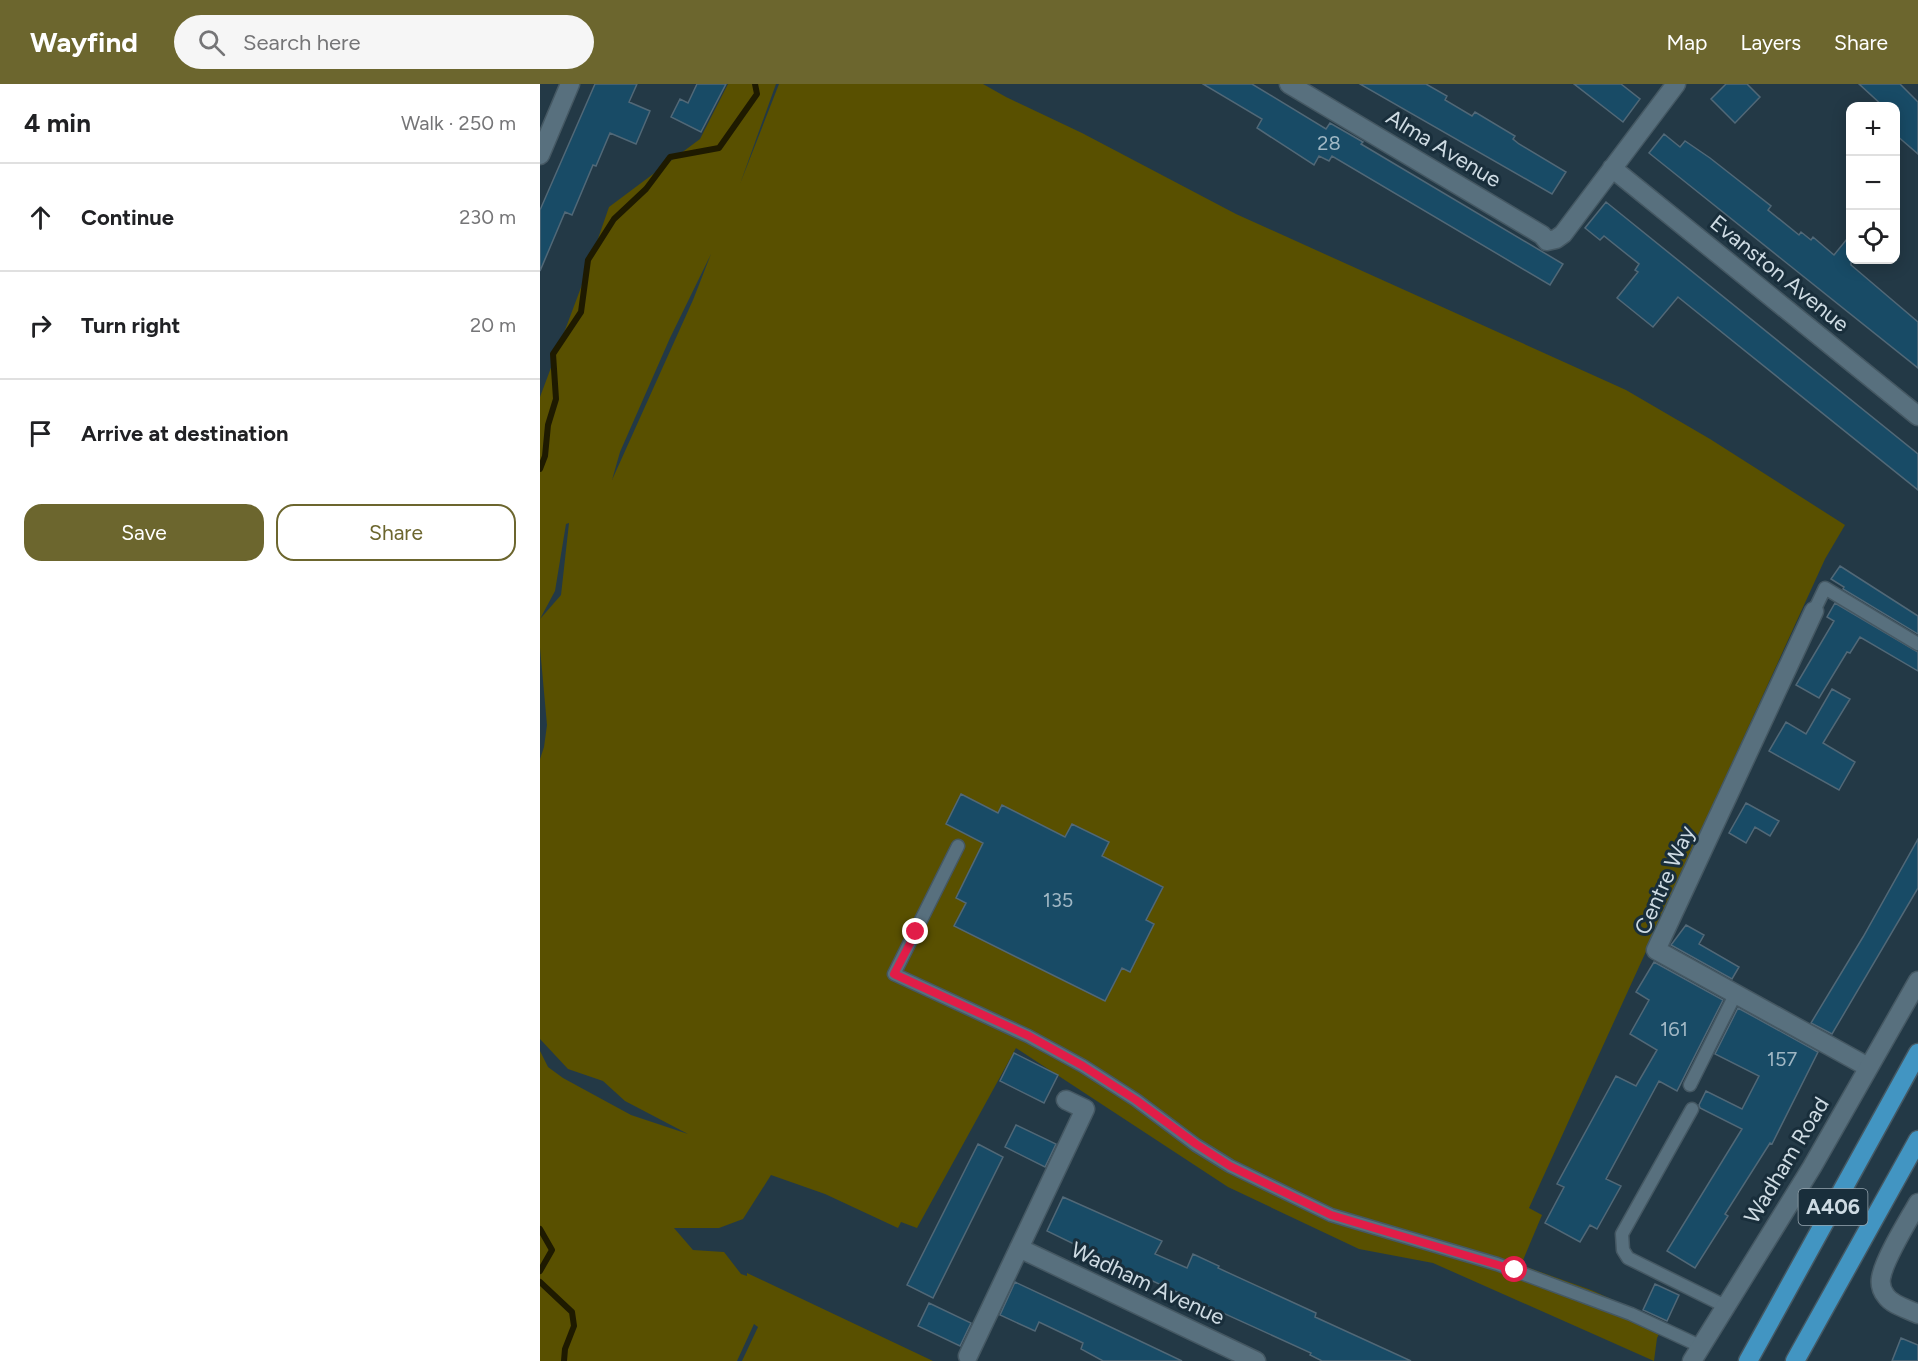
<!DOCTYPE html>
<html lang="en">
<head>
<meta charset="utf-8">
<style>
	body { margin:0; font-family:Figtree,sans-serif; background:#f6f6f6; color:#202124 }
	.controls { position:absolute; right:18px; top:18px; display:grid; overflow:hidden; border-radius:12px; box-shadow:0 3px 15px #0003 }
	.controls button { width:54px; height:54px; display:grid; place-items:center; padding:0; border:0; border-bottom:2px solid #e0e0e0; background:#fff; color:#202124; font:30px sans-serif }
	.stop { position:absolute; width:18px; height:18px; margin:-14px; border:4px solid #e11d48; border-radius:50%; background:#fff }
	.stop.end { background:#e11d48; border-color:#fff; box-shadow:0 2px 6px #0008 }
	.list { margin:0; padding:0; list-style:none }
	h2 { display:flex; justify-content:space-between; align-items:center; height:78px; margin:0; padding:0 24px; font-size:26px }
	h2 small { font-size:20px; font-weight:400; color:#757577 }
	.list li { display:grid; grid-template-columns:39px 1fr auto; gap:18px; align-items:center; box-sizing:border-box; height:108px; padding:0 24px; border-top:2px solid #e0e0e0 }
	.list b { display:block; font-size:22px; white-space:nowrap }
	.list em { font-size:20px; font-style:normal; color:#757577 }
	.actions { display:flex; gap:12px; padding:18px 24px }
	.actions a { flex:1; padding:14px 0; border:2px solid #6c662e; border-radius:18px; text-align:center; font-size:21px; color:#6c662e }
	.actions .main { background:#6c662e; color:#fff }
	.icon { flex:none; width:33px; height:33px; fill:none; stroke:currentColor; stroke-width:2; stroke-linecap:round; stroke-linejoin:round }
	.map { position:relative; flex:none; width:1378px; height:1277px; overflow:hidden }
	header { display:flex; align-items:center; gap:36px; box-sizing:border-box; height:84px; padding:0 30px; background:#6c662e; color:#fff }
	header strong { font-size:28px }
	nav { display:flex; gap:33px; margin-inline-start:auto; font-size:21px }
	.search { width:420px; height:54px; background:#f6f6f6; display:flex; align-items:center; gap:15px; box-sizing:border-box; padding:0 21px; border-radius:33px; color:#757577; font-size:22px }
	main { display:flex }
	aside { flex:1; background:#fff }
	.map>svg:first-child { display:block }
	.green { fill:#595000; fill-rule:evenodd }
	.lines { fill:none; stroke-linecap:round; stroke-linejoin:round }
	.stream { stroke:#1e1a00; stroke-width:6 }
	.building { fill:#184b66; stroke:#516877; stroke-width:1.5 }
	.lane-casing { stroke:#455863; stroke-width:15 }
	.street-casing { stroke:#455863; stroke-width:21 }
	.secondary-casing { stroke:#455863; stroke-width:21 }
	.highway-casing { stroke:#455863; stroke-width:21 }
	.lane { stroke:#58707e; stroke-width:12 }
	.street { stroke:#58707e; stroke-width:18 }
	.secondary { stroke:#58707e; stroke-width:18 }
	.highway { stroke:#4295c2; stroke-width:18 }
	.route { stroke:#e11d48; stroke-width:8 }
	.labels { text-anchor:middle; stroke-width:6; stroke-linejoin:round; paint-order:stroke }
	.number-label { font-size:20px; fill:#a0b7c4 }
	.shield { fill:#192e3b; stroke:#98a7b1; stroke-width:1.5 }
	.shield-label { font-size:21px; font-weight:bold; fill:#cedbe3 }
	.street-label { font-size:22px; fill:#cedbe3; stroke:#192e3b }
</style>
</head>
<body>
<header>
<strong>Wayfind</strong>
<div class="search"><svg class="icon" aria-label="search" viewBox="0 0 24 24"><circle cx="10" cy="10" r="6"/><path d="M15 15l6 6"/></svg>Search here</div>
<nav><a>Map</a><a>Layers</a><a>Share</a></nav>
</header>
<main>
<aside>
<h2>4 min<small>Walk · 250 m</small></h2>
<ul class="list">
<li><svg class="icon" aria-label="ahead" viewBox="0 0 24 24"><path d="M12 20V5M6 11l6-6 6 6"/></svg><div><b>Continue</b></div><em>230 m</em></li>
<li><svg class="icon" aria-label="right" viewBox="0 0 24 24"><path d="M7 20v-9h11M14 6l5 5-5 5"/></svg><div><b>Turn right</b></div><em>20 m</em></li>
<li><svg class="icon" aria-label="arrive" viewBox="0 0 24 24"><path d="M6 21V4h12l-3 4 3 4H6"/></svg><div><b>Arrive at destination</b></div></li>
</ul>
<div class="actions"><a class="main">Save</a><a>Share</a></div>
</aside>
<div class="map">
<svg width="1378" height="1277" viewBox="0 0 1378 1277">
	<rect width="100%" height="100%" fill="#233946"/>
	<path class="green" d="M 188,0 L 236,0 L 200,100 L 239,0 L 443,0 L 466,13 L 542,49 L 696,130 L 1086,306 L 1170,355 L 1305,441 L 1285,475 L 989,1124 L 1002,1131 L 981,1181 L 1051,1206 L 1125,1239 L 1117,1254 L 1114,1277 L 893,1179 L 819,1165 L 688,1103 L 476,964 L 377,1144 L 361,1138 L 358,1144 L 285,1110 L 231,1091 L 203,1135 L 179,1144 L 134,1144 L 153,1166 L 184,1168 L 201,1190 L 207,1192 L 207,1189 L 393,1277 L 202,1277 L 218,1243 L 214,1240 L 197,1277 L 0,1277 L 0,967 L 8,983 L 23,994 L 91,1031 L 148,1050 L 85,1017 L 63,997 L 28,985 L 0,955 L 0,675 L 4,663 L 7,641 L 0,564 L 0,313 L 43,198 L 69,123 L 160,55 ZM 171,170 L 153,216 L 72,396 L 80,368 L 130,254 ZM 29,439 L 21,511 L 0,535 L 15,507 L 26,440 Z"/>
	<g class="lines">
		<path class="stream" d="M 0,385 L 5,372 L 8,341 L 16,315 L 13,270 L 41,228 L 48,176 L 74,135 L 106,105 L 130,73 L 179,64 L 217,10 L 215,0
			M 0,1145 L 12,1166 L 0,1187
			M 0,1198 L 32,1228 L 34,1242 L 25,1265 L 24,1277"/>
	</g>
	<path class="building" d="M 55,0 L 97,0 L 89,18 L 110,27 L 96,60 L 70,49 L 56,82 L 53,81 L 32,131 L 25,128 L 0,187 L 0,126 Z
		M 157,0 L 186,0 L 161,48 L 131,33 L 140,15 L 148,19 Z
		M 663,0 L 712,0 L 786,45 L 790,39 L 823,58 L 821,60 L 1023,180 L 1010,201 L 792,72 L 789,77 L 779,72 L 774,81 L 717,44 L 722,35 Z
		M 820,0 L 886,0 L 907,12 L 905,16 L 932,32 L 935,28 L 975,52 L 973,55 L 979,60 L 1026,88 L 1012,110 Z
		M 1034,0 L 1081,0 L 1100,15 L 1083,38 Z
		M 1186,0 L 1207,0 L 1220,13 L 1195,39 L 1171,15 Z
		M 1319,0 L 1360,0 L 1378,18 L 1378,70 L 1356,51 L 1356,22 L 1343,22 Z
		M 1124,50 L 1140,63 L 1145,57 L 1170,74 L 1231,122 L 1228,126 L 1259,151 L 1261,148 L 1271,156 L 1273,153 L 1294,171 L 1311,150 L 1311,181 L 1378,238 L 1378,284 L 1109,69 Z
		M 1066,118 L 1378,370 L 1378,406 L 1138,213 L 1113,243 L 1077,214 L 1098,188 L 1095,186 L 1099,180 L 1064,152 L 1060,156 L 1045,144 Z
		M 1300,482 L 1378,532 L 1378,550 L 1303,505 L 1304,503 L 1291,495 Z
		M 1295,519 L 1378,568 L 1378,587 L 1320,553 L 1310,569 L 1307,568 L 1279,614 L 1256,601 L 1294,537 L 1287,533 Z
		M 1292,605 L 1310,615 L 1283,659 L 1315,678 L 1299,706 L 1229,667 L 1246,638 L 1266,650 Z
		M 421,710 L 458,729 L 462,721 L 525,753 L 532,740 L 569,758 L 562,772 L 623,803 L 606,836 L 614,840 L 590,888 L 582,884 L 565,917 L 414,842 L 426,819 L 416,814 L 443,759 L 406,740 Z
		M 1206,719 L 1239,737 L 1230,752 L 1215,743 L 1206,759 L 1189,749 Z
		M 1378,755 L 1378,804 L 1292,950 L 1271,939 L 1323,853 Z
		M 1146,841 L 1164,851 L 1159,860 L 1199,883 L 1192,895 L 1131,861 Z
		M 1114,878 L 1183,916 L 1137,1007 L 1119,997 L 1066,1095 L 1081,1102 L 1057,1145 L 1050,1141 L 1040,1158 L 1005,1139 L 1024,1103 L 1017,1100 L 1076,992 L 1096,1002 L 1117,966 L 1090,950 L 1109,916 L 1096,908 Z
		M 1198,924 L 1278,968 L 1232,1060 L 1230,1059 L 1185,1130 L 1188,1132 L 1155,1184 L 1127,1167 L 1202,1045 L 1160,1024 L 1159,1021 L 1166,1007 L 1202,1025 L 1219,992 L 1175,970 Z
		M 474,969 L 518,991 L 504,1019 L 460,997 Z
		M 476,1041 L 516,1060 L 505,1083 L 465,1063 Z
		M 438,1060 L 463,1073 L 393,1214 L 367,1201 Z
		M 523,1113 L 622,1157 L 615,1170 L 647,1184 L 653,1170 L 679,1182 L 678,1184 L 776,1229 L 775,1233 L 871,1277 L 782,1277 L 770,1271 L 771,1269 L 573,1179 L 507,1147 Z
		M 475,1198 L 541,1229 L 642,1277 L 563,1277 L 541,1265 L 543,1259 L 499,1238 L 495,1247 L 460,1231 Z
		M 1115,1200 L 1139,1211 L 1127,1237 L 1103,1226 Z
		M 389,1219 L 431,1239 L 420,1262 L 378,1242 Z
		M 1361,1254 L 1378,1261 L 1378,1277 L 1352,1277 Z"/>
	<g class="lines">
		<defs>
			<path id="lane" d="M 1274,527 L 1285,504 L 1378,560
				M 418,762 L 354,890 L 488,952 L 543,982 L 596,1016 L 656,1061 L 690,1082 L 791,1131 L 957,1180 L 1091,1230 L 1160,1262
				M 1150,1001 L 1195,911
				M 1152,1025 L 1082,1150 L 1083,1166 L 1088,1174 L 1185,1222"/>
			<path id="street" d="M 749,0 L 1002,151 L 1007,157 L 1016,155 L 1023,150 L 1136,0
				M 0,71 L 30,0
				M 1072,84 L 1378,332
				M 1274,527 L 1116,866 L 1328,983
				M 1378,1119 C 1368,1137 1344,1175 1341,1194 C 1340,1200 1342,1207 1346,1212 C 1352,1221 1368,1225 1378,1230
				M 479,1164 L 716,1277
				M 428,1272 L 545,1025 L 526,1016"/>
			<path id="secondary" d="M 1152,1277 L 1272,1083 L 1378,897"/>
			<path id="highway" d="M 1208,1277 L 1378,969
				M 1255,1277 L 1378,1056"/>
		</defs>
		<use href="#lane" class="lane-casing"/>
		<use href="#street" class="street-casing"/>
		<use href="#secondary" class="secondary-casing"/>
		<use href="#highway" class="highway-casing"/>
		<use href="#lane" class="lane"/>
		<use href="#street" class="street"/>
		<use href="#secondary" class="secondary"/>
		<use href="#highway" class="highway"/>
	</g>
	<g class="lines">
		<path class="route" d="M 376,848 L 354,890 L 489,952 L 543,982 L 596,1016 L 656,1060 L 690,1082 L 791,1131 L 975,1186"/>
	</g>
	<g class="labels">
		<g class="number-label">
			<text x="789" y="66">28</text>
			<text x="518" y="823">135</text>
			<text x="1134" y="952">161</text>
			<text x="1242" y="982">157</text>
		</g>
		<rect class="shield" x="1258.5" y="1105" width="69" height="36" rx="4.5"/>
		<g class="shield-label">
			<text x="1293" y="1130">A406</text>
		</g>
		<g class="street-label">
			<text transform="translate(904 64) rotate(31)" y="8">Alma Avenue</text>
			<text transform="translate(1240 189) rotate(39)" y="8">Evanston Avenue</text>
			<text transform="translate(1124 796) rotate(-66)" y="8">Centre Way</text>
			<text transform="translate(1246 1076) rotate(-59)" y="8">Wadham Road</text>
			<text transform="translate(608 1199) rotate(25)" y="8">Wadham Avenue</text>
		</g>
	</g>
</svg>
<div class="controls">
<button>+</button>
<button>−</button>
<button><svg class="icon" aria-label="locate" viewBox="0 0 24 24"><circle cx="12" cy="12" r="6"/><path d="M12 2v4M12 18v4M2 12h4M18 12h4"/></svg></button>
</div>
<div class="stop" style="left:975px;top:1186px"></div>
<div class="stop end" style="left:376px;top:848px"></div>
</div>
</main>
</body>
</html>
